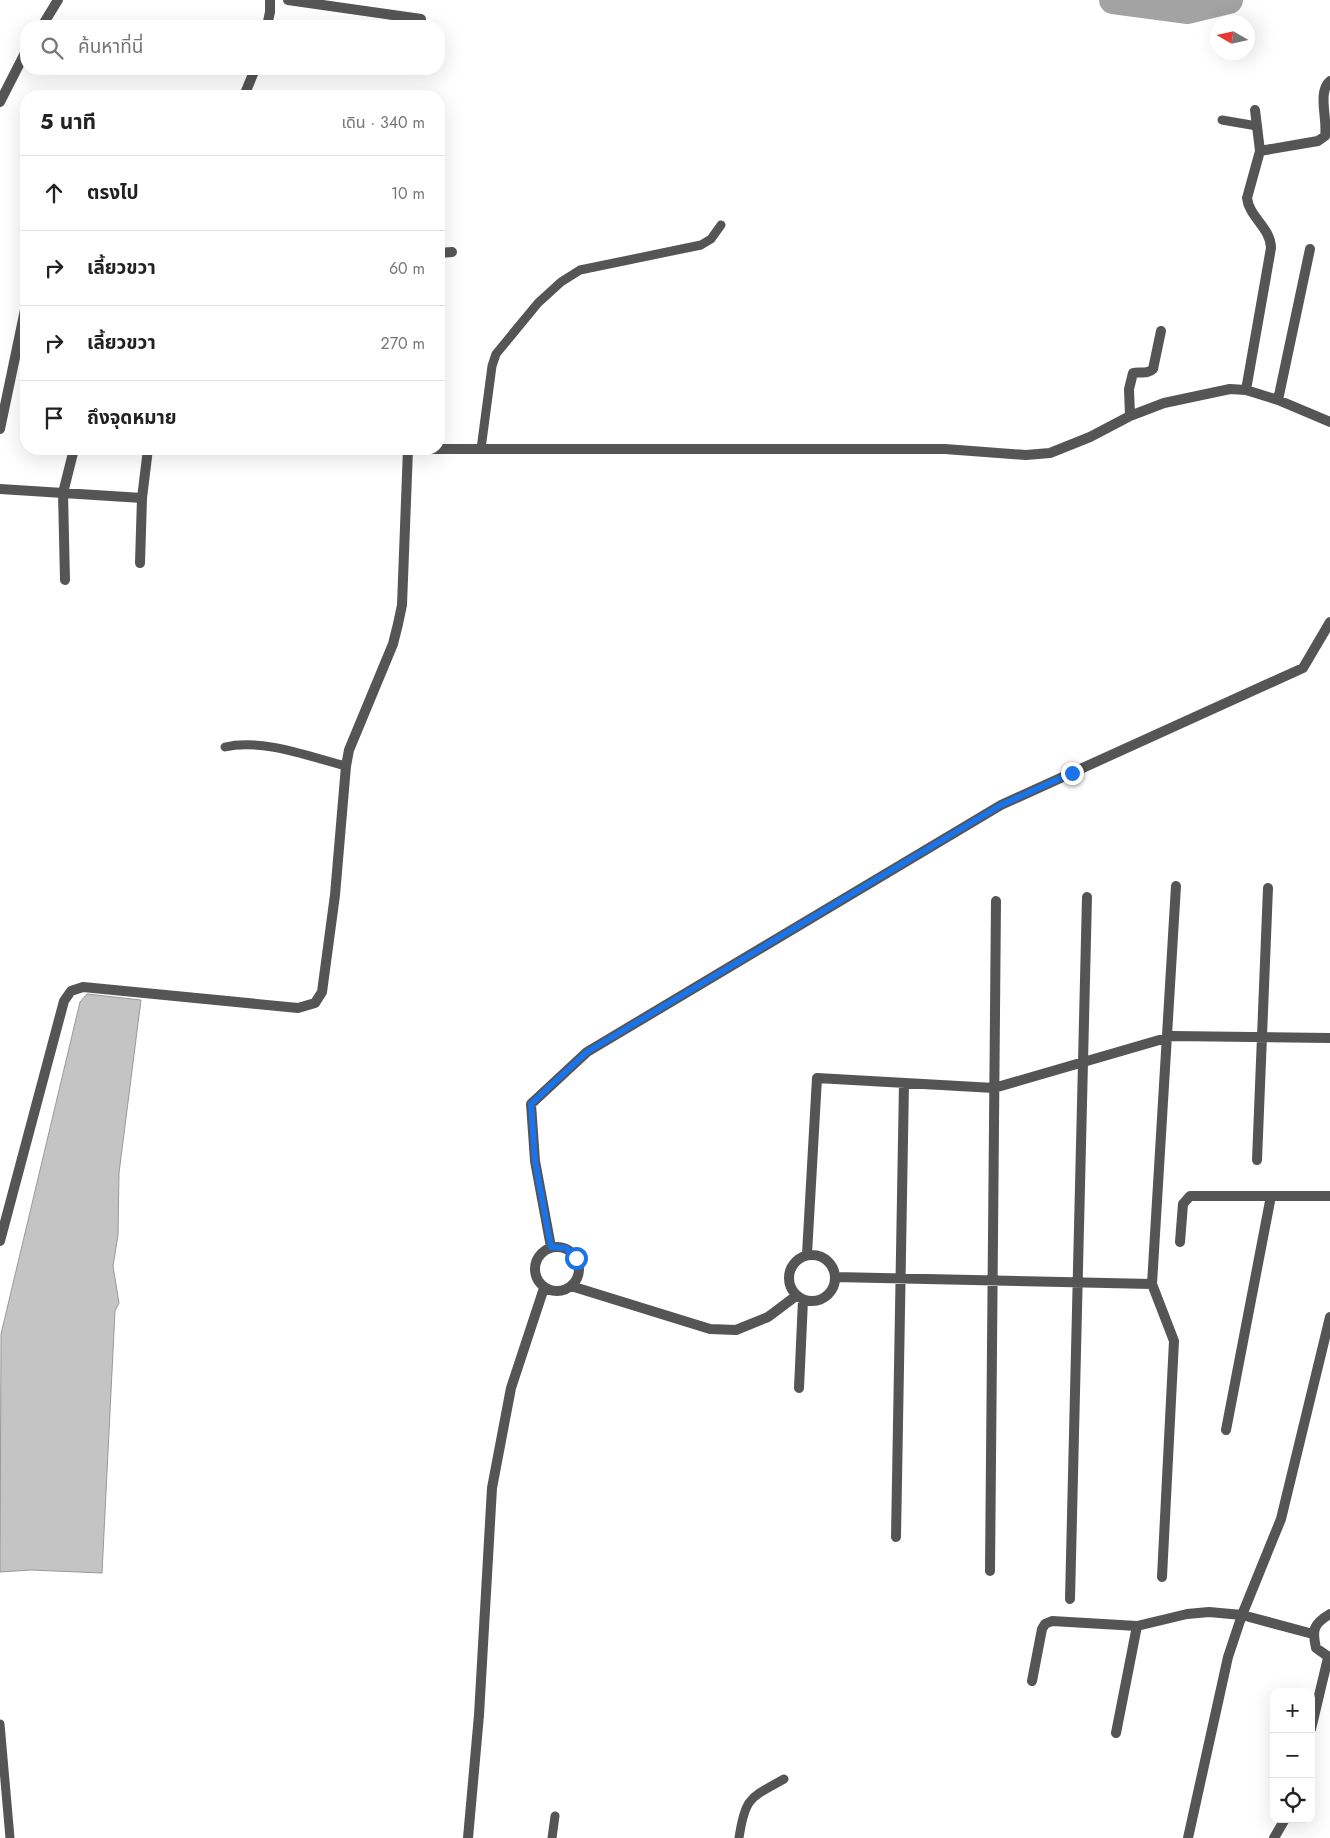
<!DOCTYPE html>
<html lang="th">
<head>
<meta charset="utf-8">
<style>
	body { margin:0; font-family:Jost,"Noto Sans Thai",sans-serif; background:#f2f2f2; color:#222 }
	.controls { position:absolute; right:15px; bottom:15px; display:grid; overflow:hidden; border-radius:10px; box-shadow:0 5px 20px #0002 }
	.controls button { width:45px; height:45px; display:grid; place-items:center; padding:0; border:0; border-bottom:1px solid #e0e0e0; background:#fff; color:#222; font:25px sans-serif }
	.compass { position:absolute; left:1210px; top:15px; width:45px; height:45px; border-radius:50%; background:#fff; box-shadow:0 5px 20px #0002; rotate:279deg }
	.stop { position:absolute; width:15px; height:15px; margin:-11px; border:4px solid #1a73e8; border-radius:50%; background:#fff }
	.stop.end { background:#1a73e8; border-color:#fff; box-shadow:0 1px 5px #0008 }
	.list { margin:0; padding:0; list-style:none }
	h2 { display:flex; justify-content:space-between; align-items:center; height:65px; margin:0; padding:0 20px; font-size:21px }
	h2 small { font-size:16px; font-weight:400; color:#767676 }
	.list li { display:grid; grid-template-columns:32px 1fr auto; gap:15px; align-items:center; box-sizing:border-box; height:75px; padding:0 20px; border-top:1px solid #e0e0e0 }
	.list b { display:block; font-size:19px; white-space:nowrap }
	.list em { font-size:16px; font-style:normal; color:#767676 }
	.icon { flex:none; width:28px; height:28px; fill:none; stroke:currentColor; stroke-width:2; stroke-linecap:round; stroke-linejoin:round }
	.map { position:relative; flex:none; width:1330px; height:1838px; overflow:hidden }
	.search { position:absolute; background:#fff; box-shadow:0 5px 20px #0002; left:20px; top:20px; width:425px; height:55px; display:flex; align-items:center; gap:12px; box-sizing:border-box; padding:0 18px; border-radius:20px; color:#767676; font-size:19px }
	.panel { position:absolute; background:#fff; box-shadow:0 5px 20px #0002; left:20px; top:90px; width:425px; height:365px; border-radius:20px }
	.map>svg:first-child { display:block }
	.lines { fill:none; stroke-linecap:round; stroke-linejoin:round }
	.river { stroke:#a3a3a3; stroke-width:28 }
	.building { fill:#c4c4c4; stroke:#999 }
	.service { stroke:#555; stroke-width:9 }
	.minor { stroke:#555; stroke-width:10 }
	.route { stroke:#1a73e8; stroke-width:6 }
</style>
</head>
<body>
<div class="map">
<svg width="1330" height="1838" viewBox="0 0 1330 1838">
	<rect width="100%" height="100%" fill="#fff"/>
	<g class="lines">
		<path class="river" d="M 1113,0 L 1188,10 L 1229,0"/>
	</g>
	<path class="building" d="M 87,994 L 141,1000 L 119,1173 L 118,1235 L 113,1266 L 119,1303 L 115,1311 L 102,1573 L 31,1570 L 0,1572 L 1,1334 L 80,1002 Z"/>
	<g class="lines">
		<path class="service" d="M 1222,120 L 1257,126
			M 481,449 L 492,366 L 496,354 L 538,303 L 561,282 L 580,270 L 701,245 L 711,239 L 721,225
			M 225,747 C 261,738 310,757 346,766
			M 0,1724 L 10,1838
			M 552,1838 L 555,1816
			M 739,1838 C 745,1797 750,1798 784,1779"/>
		<path class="minor" d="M 288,0 L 421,19
			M 42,26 L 58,0
			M 267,26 L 270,12 L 270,0
			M 244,96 L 255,69
			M 0,102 L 26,51
			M 1260,151 L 1318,141 L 1325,136 C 1328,120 1317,92 1330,81
			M 439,253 L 452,252
			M 1246,390 L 1271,248 C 1271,228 1249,217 1247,198 L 1260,151 L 1255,110
			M 1278,400 L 1310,249
			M 1130,416 L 1129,389 L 1133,373 C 1140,371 1147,375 1153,369 L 1161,331
			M 0,429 L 26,305
			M 421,449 L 945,449 L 1026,455 L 1050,453 L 1090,437 L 1130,416 L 1164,403 L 1230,389 L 1246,390 L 1278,400 L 1330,422
			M 0,489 L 142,498
			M 140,563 L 142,498 L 148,449
			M 65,580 L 63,493 L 74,449
			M 1257,1160 L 1268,888
			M 0,1241 L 64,1001 L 71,991 L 83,987 L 298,1008 L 315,1003 L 322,992 L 335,895 L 346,766 L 349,750 L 393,644 L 398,624 L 402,605 L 408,449
			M 1180,1242 L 1183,1204 L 1190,1196 L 1330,1196
			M535 1269a22 22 0 1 1 44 0a22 22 0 1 1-44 0Z
			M 551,1247 L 535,1161 L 531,1104 L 587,1052 L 1001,805 L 1303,668 L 1330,622
			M 807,1254 L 817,1078 L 994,1088 L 1173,1036 L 1330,1038
			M789 1278a23 23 0 1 1 46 0a23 23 0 1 1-46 0Z
			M 835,1277 L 1152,1284
			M 571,1286 L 710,1329 L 736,1330 L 768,1317 L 796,1296
			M 799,1388 L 803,1300
			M 1226,1430 L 1271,1196
			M 896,1537 L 904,1083
			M 990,1571 L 996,901
			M 1162,1577 L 1174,1341 L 1152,1284 L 1176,886
			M 1070,1599 L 1087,897
			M 1330,1614 C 1313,1624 1312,1630 1316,1648 L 1330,1658
			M 1032,1681 L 1042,1629 L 1045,1624 L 1052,1621 L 1137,1626 L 1187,1614 L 1209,1612 L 1242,1615 L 1313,1634
			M 1311,1729 L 1328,1658
			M 1116,1733 L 1137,1626
			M 468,1838 L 479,1715 L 492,1488 L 511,1388 L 544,1288
			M 1188,1838 L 1228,1657 L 1242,1615 L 1281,1519 L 1330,1317
			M 1274,1838 L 1285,1819"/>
	</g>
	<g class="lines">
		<path class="route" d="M 576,1258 L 566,1248 L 551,1247 L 535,1161 L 531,1104 L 587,1052 L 1001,805 L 1072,773"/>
	</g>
</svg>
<div class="controls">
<button>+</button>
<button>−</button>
<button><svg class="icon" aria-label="locate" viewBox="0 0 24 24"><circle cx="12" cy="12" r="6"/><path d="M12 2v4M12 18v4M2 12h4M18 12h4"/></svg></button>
</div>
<svg class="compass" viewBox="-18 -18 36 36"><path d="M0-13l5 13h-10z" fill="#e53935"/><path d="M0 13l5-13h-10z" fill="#767676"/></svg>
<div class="stop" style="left:576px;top:1258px"></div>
<div class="stop end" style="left:1072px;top:773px"></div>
<div class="search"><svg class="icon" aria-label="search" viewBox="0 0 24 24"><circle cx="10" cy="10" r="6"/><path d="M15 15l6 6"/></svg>ค้นหาที่นี่</div>
<section class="panel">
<h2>5 นาที<small>เดิน · 340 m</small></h2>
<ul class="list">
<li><svg class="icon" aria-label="ahead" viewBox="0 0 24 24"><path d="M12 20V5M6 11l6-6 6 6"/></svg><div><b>ตรงไป</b></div><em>10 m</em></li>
<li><svg class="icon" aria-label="right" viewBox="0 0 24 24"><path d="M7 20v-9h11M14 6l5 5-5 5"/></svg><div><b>เลี้ยวขวา</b></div><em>60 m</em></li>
<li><svg class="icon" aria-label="right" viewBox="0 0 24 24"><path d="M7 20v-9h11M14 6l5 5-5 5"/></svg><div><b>เลี้ยวขวา</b></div><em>270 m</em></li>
<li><svg class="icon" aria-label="arrive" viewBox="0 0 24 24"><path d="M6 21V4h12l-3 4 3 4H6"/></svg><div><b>ถึงจุดหมาย</b></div></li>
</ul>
</section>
</div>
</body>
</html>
